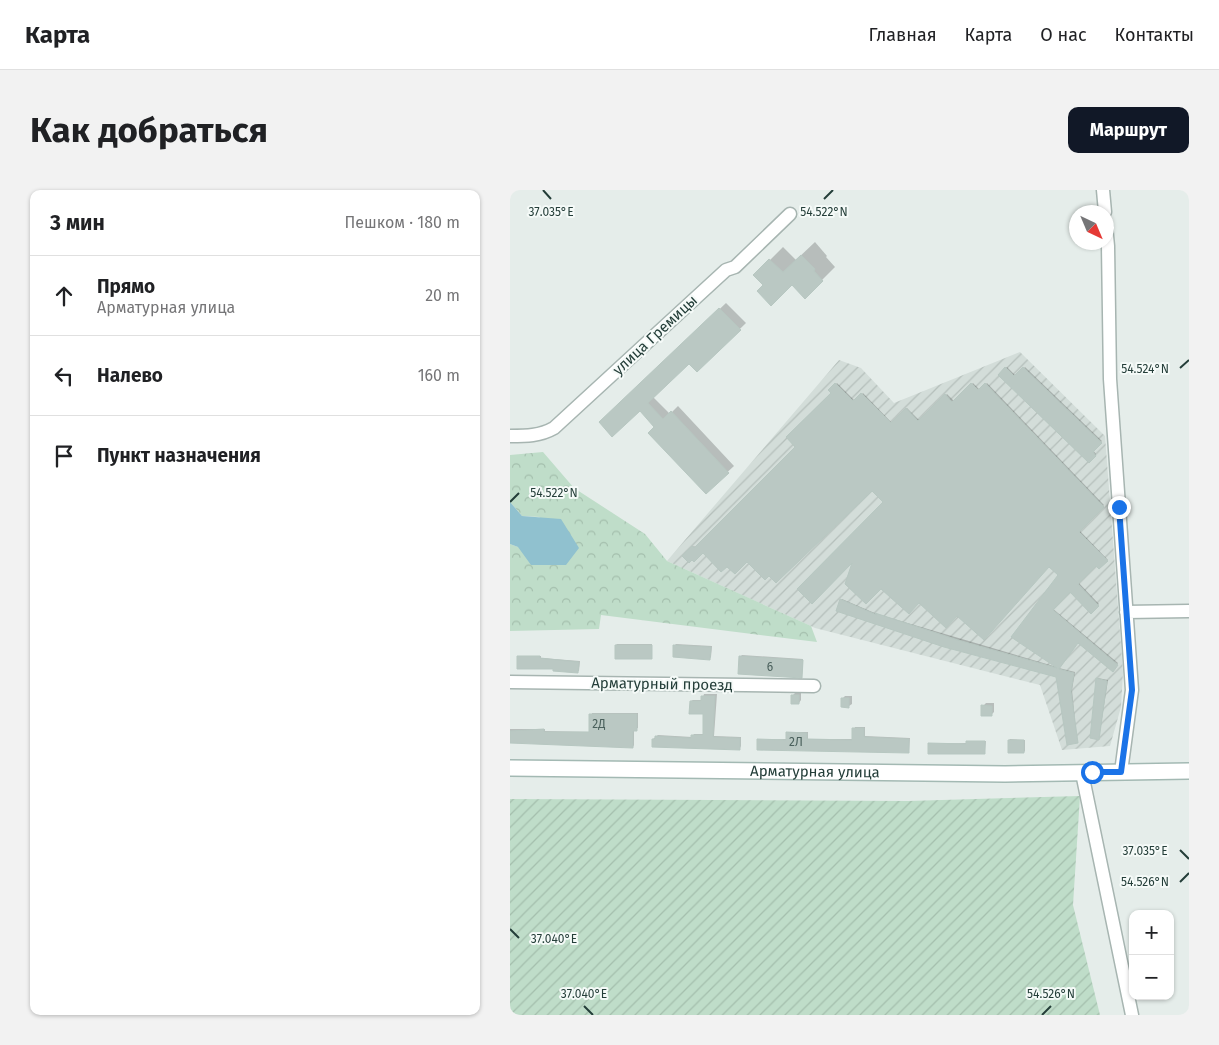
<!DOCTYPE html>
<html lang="ru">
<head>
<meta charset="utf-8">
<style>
	body { margin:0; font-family:"Fira Sans",sans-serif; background:#f2f2f2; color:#202124 }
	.controls { position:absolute; right:15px; bottom:15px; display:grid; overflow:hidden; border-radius:10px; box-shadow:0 1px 4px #0004 }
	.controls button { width:45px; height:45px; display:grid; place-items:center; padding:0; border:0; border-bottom:1px solid #e0e0e0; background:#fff; color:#202124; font:25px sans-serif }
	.compass { position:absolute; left:559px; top:15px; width:45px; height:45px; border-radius:50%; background:#fff; box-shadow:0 1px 4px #0004; rotate:136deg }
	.stop { position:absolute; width:15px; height:15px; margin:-11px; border:4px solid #1a73e8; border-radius:50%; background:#fff }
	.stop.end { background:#1a73e8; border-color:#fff; box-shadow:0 1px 5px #0008 }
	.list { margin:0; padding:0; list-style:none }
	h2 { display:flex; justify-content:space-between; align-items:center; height:65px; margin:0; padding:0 20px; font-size:21px }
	h2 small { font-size:16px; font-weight:400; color:#757577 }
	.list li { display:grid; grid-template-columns:32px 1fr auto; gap:15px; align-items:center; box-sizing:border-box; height:80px; padding:0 20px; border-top:1px solid #e0e0e0 }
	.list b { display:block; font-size:19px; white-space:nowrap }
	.list p { margin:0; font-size:16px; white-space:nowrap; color:#757577 }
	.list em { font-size:16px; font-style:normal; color:#757577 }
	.icon { flex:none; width:28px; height:28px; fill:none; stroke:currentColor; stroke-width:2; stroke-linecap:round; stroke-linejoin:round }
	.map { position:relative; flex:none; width:679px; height:825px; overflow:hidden; border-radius:10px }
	header { display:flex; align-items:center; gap:30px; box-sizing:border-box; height:70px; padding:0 25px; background:#fff; border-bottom:1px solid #e0e0e0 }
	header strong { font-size:24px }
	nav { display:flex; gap:28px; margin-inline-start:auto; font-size:18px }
	.intro { display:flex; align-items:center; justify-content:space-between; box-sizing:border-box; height:120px; padding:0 30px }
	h1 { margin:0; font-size:35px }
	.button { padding:12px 22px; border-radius:10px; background:#111827; color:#fff; font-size:18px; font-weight:700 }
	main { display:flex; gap:30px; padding:0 30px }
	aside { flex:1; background:#fff; border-radius:10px; box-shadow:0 1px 4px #0004 }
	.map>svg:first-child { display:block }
	.industrial { fill:url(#industrial-furrows) }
	.forest { fill:url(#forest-crowns) }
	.garden { fill:url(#garden-furrows) }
	.water { fill:#90c1cf }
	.shadow { fill:#0003 }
	.building { fill:#bac8c3; stroke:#b7c7c1 }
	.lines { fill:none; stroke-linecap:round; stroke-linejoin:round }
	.street-casing { stroke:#a7b5b1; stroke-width:15 }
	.secondary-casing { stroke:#a3b9b3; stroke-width:18 }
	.street { stroke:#fff; stroke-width:12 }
	.secondary { stroke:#fff; stroke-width:15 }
	.route { stroke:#1a73e8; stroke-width:6 }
	.ticks { fill:none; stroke:#243e39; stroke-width:2 }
	.labels { text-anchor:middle; stroke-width:4; stroke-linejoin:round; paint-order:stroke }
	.number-label { font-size:12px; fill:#4a605c }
	.street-label { font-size:15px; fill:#243e39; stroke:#f5faf8 }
	.ticks-label { font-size:12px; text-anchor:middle; fill:#243e39; stroke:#f5faf8; stroke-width:4; stroke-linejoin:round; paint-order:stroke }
</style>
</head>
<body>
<header>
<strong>Карта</strong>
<nav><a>Главная</a><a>Карта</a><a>О нас</a><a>Контакты</a></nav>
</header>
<div class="intro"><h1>Как добраться</h1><a class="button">Маршрут</a></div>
<main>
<aside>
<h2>3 мин<small>Пешком · 180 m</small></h2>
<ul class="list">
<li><svg class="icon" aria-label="ahead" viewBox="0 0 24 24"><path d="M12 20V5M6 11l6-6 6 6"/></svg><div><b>Прямо</b><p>Арматурная улица</p></div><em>20 m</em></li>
<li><svg class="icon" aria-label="left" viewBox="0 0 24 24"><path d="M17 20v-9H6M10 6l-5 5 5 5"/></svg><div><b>Налево</b></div><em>160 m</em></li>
<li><svg class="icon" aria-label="arrive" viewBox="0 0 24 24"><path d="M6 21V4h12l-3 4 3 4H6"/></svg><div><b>Пункт назначения</b></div></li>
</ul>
</aside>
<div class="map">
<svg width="679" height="825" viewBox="0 0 679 825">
	<defs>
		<pattern id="industrial-furrows" width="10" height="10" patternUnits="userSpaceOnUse" patternTransform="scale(1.25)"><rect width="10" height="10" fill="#d3ddd9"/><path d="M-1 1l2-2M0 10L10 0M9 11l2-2" fill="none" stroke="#b5bfbb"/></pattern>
		<pattern id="forest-crowns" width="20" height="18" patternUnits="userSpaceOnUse" patternTransform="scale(1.25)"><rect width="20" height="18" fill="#bfddc9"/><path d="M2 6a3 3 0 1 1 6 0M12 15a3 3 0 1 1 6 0" fill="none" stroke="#a4bfad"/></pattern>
		<pattern id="garden-furrows" width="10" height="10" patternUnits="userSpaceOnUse" patternTransform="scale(1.25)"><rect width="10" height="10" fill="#bfddc9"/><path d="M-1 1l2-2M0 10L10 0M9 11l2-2" fill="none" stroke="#a4bfad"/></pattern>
	</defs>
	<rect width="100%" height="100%" fill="#e5edea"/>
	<path class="industrial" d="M 510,162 L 595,246 L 613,482 L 611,517 L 600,556 L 552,560 L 530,495 L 305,438 L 157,371 L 329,170 L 351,178 L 384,213 Z"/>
	<path class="forest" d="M 33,262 L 64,298 L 135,344 L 157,371 L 301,436 L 307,452 L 91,425 L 89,439 L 0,441 L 0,354 L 8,357 L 30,327 L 12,326 L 0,312 L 0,265 Z"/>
	<path class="garden" d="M 570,606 L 563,715 L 590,825 L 0,825 L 0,609 L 398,611 Z"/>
	<path class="water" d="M 0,312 L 12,326 L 51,329 L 69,358 L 56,375 L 21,375 L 8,357 L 0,354 Z"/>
	<path class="shadow" d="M 305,52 L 317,66 L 316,67 L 325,77 L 295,107 L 282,94 L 255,95 L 245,85 L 273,57 L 286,70 Z
		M 216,113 L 236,133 L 187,181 L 179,172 L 143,207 L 160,224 L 168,216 L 224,276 L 196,302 L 146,237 L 130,219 L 91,232 Z
		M 497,177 L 506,186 L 515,177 L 592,251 L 583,260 L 586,264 L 579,272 L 490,185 Z
		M 327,193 L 345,211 L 353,203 L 382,233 L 397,218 L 410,231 L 437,204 L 444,211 L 463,193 L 470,200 L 477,193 L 594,315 L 569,340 L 598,370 L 589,378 L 586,374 L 568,392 L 589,414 L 581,422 L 560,400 L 542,418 L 608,473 L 603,480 L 568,452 L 549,478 L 565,482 L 562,500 L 567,552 L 547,486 L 434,455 L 331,410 L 332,409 L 367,424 L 547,477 L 503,447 L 550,384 L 539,376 L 375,312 L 362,299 L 259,384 L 237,370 L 217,375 L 193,362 L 173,366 L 184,356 L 186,358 L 287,257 L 323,203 L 320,200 Z
		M 107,454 L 142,454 L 142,467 L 141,468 L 106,455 Z
		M 166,454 L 202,456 L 201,467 L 200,468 L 165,455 Z
		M 232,465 L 293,469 L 292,485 L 291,486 L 230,467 Z
		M 9,466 L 31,466 L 31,468 L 70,471 L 69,481 L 44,478 L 8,467 Z
		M 588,488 L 598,490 L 589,548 L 587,489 Z
		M 285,503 L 291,503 L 291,510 L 289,513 L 282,506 Z
		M 194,504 L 207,504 L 204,546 L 231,547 L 231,556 L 230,558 L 143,549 L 148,545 L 182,547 L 184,544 L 194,544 L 194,523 L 181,511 L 183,510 L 192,510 Z
		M 335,506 L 342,506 L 342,514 L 339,516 L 332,509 Z
		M 476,513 L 484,513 L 484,522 L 482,524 L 473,516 Z
		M 82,523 L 128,523 L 128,538 L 124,539 L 124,555 L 123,557 L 0,552 L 0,539 L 35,539 L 35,541 L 80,542 Z
		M 345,537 L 355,537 L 355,546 L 400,548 L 399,561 L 248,550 L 277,549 L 278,542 L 298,542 L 298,549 L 343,549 Z
		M 500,549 L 515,550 L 515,561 L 514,562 L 499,550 Z
		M 458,551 L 476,551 L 475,561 L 419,554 L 457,553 Z"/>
	<path class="building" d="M 291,65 L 305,79 L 304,81 L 313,91 L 295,109 L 282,95 L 261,116 L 247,101 L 253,95 L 243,85 L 259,69 L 273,82 Z
		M 209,118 L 231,140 L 187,182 L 179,174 L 138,213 L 153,229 L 161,221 L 219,283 L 196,304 L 138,243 L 144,237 L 130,221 L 102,247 L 89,232 Z
		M 495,177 L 504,186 L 513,177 L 592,253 L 583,262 L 586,266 L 579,273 L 488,185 Z
		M 325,193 L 343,211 L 351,203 L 381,233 L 396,218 L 408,231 L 435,204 L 442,212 L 461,193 L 468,200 L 475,193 L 594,317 L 569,342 L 598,371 L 589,379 L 586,376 L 568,394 L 589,416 L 581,424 L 560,402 L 543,420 L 608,475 L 603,482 L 568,453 L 549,479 L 564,483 L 561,502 L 568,553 L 557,555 L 546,487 L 434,457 L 326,421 L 330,409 L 367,425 L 365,423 L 448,450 L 547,478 L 501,447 L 548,385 L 539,377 L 474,450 L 447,426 L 436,438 L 409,413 L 399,424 L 371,399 L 356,414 L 335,394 L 342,373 L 302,414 L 287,399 L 373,312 L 362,301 L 266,393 L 259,386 L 255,390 L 237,372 L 225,384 L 217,377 L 211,382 L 193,363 L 184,372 L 182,370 L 179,373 L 172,366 L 182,356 L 184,358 L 285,257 L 276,247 L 321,203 L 318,200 Z
		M 105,455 L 142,455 L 142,469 L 105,469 Z
		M 163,455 L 201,457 L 200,470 L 163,467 Z
		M 7,466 L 30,466 L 30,468 L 69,472 L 68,483 L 43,481 L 43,479 L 7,479 Z
		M 229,466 L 293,470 L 292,488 L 228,484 Z
		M 586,488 L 597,491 L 589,550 L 580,548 Z
		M 281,505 L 289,505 L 289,514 L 281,514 Z
		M 191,506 L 205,506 L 203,547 L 230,548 L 230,560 L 142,557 L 142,549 L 145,549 L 145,546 L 181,548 L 181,545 L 193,545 L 193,524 L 179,524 L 180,511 L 191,511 Z
		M 331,508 L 339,508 L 339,518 L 331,517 Z
		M 471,515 L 482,516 L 482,526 L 471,526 Z
		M 79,524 L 127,524 L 127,541 L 123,541 L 123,558 L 0,553 L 0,541 L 34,539 L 34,542 L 79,542 Z
		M 342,538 L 354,538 L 354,547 L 399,549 L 399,563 L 247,560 L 247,549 L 276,550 L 276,542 L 297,543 L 297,549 L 342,550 Z
		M 498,550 L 514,550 L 514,563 L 498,563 Z
		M 456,551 L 475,551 L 475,564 L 418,564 L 418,553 L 456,554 Z"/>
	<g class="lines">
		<defs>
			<path id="street" d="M 593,0 L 595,22
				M 596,36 L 598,56 L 600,189 L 622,500 L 611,582
				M 0,246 C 16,246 30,246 44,238 L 216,80 L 225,77 L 280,24
				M 616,422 L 679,421
				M 0,492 L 304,496
				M 572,583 L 622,825"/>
			<g id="secondary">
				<path id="s1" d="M 0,578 L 495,584 L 679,581"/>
			</g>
		</defs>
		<use href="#street" class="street-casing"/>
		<use href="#secondary" class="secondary-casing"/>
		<use href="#street" class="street"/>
		<use href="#secondary" class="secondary"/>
	</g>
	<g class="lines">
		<path class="route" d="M 582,582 L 611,582 L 622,500 L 609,317"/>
	</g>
	<path class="ticks" d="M 33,0 L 41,9M 314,9 L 323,0M 670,178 L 679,170M 0,312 L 9,303M 670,660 L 679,669M 670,692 L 679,683M 0,739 L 9,748M 74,816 L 83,825M 532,825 L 541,816"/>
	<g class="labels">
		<g class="number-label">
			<text x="260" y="481">6</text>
			<text x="89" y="538">2Д</text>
			<text x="286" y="556">2Л</text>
		</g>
		<g class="street-label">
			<text transform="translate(145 145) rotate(-43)" y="5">улица Гремицы</text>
			<text transform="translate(152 494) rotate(1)" y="5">Арматурный проезд</text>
			<text dy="5" stroke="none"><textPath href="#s1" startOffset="305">Арматурная улица</textPath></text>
		</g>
	</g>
	<g class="ticks-label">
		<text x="314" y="26">54.522°N</text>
		<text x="41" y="26">37.035°E</text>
		<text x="635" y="183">54.524°N</text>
		<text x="44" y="307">54.522°N</text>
		<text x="635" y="665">37.035°E</text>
		<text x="635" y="696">54.526°N</text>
		<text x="44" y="753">37.040°E</text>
		<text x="74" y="808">37.040°E</text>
		<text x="541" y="808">54.526°N</text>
	</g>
</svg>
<div class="controls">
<button>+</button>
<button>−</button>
</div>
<svg class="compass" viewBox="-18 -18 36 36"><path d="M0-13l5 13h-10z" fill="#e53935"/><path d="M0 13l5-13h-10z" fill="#757577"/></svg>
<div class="stop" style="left:582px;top:582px"></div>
<div class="stop end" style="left:609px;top:317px"></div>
</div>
</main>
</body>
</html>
